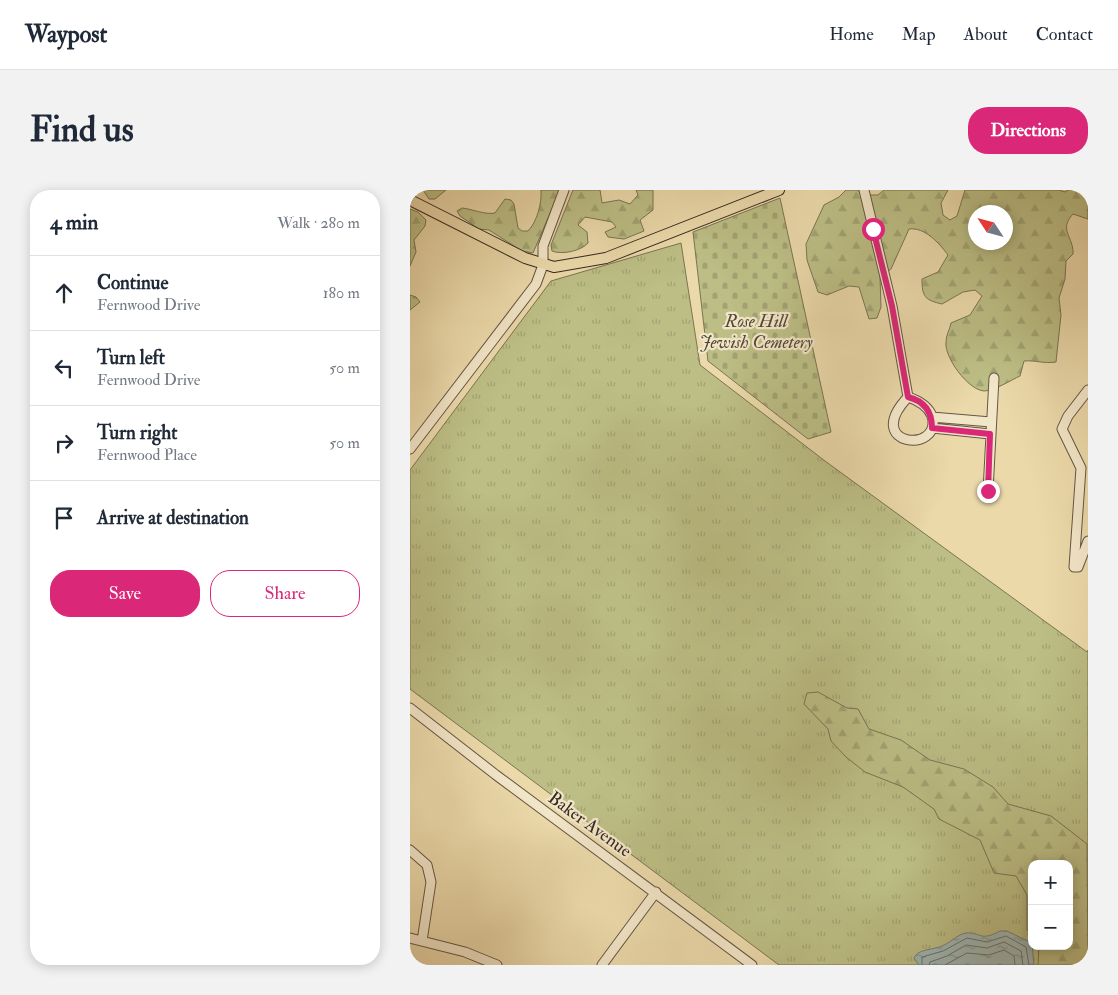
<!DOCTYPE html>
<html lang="en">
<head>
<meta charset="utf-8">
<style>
	body { margin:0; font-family:"IM FELL Double Pica",serif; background:#f2f2f3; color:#1f2937 }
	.controls { position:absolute; right:15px; bottom:15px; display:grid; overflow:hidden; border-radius:10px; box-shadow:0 2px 12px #0003 }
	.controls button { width:45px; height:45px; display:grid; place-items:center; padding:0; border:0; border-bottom:1px solid #e0e1e3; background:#fff; color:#1f2937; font:25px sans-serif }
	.compass { position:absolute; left:558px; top:15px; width:45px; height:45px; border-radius:50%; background:#fff; box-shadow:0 2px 12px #0003; rotate:306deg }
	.stop { position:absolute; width:15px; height:15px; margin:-11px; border:4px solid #db2777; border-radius:50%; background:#fff }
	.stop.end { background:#db2777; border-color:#fff; box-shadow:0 1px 5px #0008 }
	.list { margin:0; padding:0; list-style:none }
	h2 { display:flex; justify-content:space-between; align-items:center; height:65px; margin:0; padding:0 20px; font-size:21px }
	h2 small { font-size:16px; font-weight:400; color:#747a83 }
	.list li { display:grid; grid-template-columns:32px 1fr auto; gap:15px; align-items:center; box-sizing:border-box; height:75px; padding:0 20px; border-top:1px solid #e0e1e3 }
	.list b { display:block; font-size:19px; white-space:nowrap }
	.list p { margin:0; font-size:16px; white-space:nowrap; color:#747a83 }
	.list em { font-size:16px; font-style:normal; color:#747a83 }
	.actions { display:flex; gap:10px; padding:15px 20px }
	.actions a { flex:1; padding:11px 0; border:1px solid #db2777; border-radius:20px; text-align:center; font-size:18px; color:#db2777 }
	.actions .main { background:#db2777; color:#fff }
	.icon { flex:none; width:28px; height:28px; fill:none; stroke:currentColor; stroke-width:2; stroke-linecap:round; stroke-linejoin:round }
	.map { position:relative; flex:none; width:678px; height:775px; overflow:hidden; border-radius:20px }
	header { display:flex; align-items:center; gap:30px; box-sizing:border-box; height:70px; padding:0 25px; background:#fff; border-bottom:1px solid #e0e1e3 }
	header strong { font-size:24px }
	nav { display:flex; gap:28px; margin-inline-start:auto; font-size:18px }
	.intro { display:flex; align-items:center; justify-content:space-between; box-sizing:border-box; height:120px; padding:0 30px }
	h1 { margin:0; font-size:35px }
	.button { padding:12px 22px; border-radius:20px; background:#db2777; color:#fff; font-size:18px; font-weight:700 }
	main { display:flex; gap:30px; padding:0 30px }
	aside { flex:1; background:#fff; border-radius:20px; box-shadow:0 2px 12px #0003 }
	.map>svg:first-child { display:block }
	.grass { fill:url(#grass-tufts); stroke:#7a7454; fill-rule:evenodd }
	.forest { fill:url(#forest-firs); stroke:#7a7454; fill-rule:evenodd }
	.cemetery { fill:url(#cemetery-stones); stroke:#7a7454 }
	.water { fill:url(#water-ripples); stroke:#757f7b }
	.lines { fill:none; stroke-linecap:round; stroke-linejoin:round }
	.shore { stroke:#6b706c; stroke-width:1 }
	.minor-casing { stroke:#655646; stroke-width:11 }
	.major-casing { stroke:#382a24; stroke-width:12 }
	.minor { stroke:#f2e6c8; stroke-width:9 }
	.major { stroke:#ebd9aa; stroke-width:10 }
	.route { stroke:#db2777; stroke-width:6 }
	.labels { text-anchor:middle; stroke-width:4.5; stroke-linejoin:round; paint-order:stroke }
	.park-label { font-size:18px; font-style:italic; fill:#524837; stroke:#f2e6c8 }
	.street-label { font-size:18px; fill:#382a24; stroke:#f2e6c8 }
</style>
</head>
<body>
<header>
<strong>Waypost</strong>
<nav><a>Home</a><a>Map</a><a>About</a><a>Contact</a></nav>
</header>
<div class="intro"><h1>Find us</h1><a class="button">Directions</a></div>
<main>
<aside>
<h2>4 min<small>Walk · 280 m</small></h2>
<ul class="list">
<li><svg class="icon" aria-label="ahead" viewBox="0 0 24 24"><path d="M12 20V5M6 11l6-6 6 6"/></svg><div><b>Continue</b><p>Fernwood Drive</p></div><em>180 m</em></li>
<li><svg class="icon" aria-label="left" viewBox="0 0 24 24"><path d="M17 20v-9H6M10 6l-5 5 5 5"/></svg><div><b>Turn left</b><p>Fernwood Drive</p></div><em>50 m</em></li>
<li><svg class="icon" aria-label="right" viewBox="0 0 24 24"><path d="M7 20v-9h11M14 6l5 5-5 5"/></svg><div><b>Turn right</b><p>Fernwood Place</p></div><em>50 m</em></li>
<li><svg class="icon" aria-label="arrive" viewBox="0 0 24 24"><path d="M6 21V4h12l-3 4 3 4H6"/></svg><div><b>Arrive at destination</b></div></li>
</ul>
<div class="actions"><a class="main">Save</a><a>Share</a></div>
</aside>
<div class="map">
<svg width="678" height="775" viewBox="0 0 678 775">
	<defs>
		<pattern id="grass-tufts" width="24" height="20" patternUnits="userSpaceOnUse" patternTransform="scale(1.25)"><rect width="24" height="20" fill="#bcbe85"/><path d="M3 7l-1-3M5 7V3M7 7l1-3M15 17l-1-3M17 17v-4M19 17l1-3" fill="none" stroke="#a2a373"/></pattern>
		<pattern id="forest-firs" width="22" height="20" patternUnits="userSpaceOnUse" patternTransform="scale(1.25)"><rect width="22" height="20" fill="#bcbe85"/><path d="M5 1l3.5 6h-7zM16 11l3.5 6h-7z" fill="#a2a373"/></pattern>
		<pattern id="cemetery-stones" width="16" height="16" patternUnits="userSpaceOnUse" patternTransform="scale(1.25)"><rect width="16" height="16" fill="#bcbe85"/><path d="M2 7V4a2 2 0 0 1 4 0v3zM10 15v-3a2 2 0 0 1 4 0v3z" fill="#a2a373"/></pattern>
		<pattern id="water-ripples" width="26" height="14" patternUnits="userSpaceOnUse" patternTransform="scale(1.25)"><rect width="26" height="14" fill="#9eb7b5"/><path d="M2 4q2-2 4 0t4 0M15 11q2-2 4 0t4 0" fill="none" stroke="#829593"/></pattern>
	</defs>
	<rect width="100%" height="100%" fill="#ebd9aa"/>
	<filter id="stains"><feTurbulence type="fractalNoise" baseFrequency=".004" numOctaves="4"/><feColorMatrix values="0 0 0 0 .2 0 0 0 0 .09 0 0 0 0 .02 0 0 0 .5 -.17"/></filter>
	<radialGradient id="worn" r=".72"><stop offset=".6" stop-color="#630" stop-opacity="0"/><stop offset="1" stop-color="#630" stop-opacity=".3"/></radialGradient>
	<path class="grass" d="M 271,53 L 290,175 L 415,271 L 677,462 L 678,460 L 678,736 L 658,775 L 369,775 L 0,499 L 0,280 L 141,91 ZM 622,674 L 659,674 L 659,756 L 622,756 Z"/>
	<path class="forest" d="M 13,0 L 36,0 L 25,9 L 19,9 Z
		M 131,0 L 150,0 L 123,63 L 112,61 L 79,40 L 69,39 L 50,26 L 47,21 L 52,18 C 62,19 75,25 85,23 L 95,9 L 101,10 L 104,14 L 108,38 L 112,41 L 118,41 C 127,32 132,13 131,0 Z
		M 163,0 L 190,0 L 192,13 L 209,10 L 220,14 L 228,5 L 226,0 L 243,0 L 243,20 L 230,30 L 234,41 L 214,49 L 198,47 L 195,42 L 206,37 L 202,32 L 175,27 L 168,35 L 177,42 L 178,53 C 171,61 152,65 142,61 L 141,55 Z
		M 436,0 L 448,0 L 452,5 L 468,5 L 474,0 L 538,0 L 531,13 L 533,25 L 540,30 L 547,26 L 555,0 L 649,0 L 655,2 L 658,0 L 678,0 L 678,29 L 663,24 C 648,40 664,47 663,64 L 656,71 L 655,89 L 649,108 L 651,125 L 646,172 C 634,174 626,170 614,171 L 610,186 C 601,190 584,201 574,201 C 558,200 534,167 536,152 C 536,145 540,139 541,133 L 560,125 L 572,106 L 565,100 L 553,102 L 532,114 C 515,110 512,107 512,89 L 528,82 L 538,65 C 529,53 515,37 499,39 L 481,79 L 470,87 L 471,117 L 467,128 L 459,129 L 449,97 L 439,96 L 417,105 L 408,102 L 397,70 L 396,54 L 414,15 L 429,7 ZM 566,22 L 596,22 L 596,52 L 566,52 Z
		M 0,19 L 8,22 L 16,30 L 15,36 L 4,50 L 6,62 L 0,76 Z
		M 0,105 L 6,107 L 10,112 L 0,120 Z
		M 408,502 L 437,518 L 448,519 L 459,539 L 491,550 L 520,570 L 554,579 L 583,597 L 598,614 L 641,626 L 677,654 L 678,775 L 628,775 L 629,756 L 659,756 L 659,674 L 622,674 L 622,743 L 617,740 L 617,705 L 606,686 L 584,683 L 570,650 L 529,629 L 524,619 L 493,597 L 455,582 L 436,567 L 421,551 L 418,539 L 394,514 L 397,503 Z"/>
	<path class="cemetery" d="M 370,8 L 421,242 L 398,249 L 298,171 L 283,42 Z"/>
	<path class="water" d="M 590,741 L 597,741 L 622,753 L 624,775 L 509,775 L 504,768 C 507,759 523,760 532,756 C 540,753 548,744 556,743 C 571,742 570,752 590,741 Z"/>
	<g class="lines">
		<path class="shore" d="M 512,775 L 512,767 L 533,761 L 557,748 L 577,752 L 596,746 L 616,757 L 619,775
			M 519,775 L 520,772 L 537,766 L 556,755 L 577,758 L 594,752 L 611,761 L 613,775
			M 535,775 L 557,763 L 579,765 L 594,760 L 604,766 L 605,775"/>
		<defs>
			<path id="minor" d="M 454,0 L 482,116 L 498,207
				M 498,207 C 507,210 518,216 522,226 C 533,264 451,257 498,207 Z
				M 522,227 L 581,232
				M 522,238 L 580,244
				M 0,259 L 126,94 L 133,75 L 133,56 L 154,0
				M 578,301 L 584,188
				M 664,377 L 671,278 L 652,239 L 658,226 L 678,200
				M 664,377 L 668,377 L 678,351
				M 0,518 L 86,585 L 342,775
				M 0,660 L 17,675 L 21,692 L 12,751
				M 0,748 L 55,762 L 87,775
				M 192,775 L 246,702"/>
			<path id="major" d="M 0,10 L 115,68 L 144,77 L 196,68 L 369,0"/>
		</defs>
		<use href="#minor" class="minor-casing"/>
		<use href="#major" class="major-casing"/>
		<use href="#minor" class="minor"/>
		<use href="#major" class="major"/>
	</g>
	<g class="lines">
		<path class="route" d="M 463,39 L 482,116 L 498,207 C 514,211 522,221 522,238 L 580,244 L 578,301"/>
	</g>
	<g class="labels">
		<g class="park-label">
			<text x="346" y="137">Rose Hill<tspan x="346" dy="21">Jewish Cemetery</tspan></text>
		</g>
		<g class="street-label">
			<text transform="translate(180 634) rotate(36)" y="6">Baker Avenue</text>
		</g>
	</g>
	<rect width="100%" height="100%" filter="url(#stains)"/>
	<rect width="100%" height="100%" fill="url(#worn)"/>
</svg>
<div class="controls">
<button>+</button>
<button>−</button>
</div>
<svg class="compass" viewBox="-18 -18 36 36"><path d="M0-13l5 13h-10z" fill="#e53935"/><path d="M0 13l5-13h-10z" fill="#747a83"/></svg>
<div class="stop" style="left:463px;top:39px"></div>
<div class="stop end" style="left:578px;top:301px"></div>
</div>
</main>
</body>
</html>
